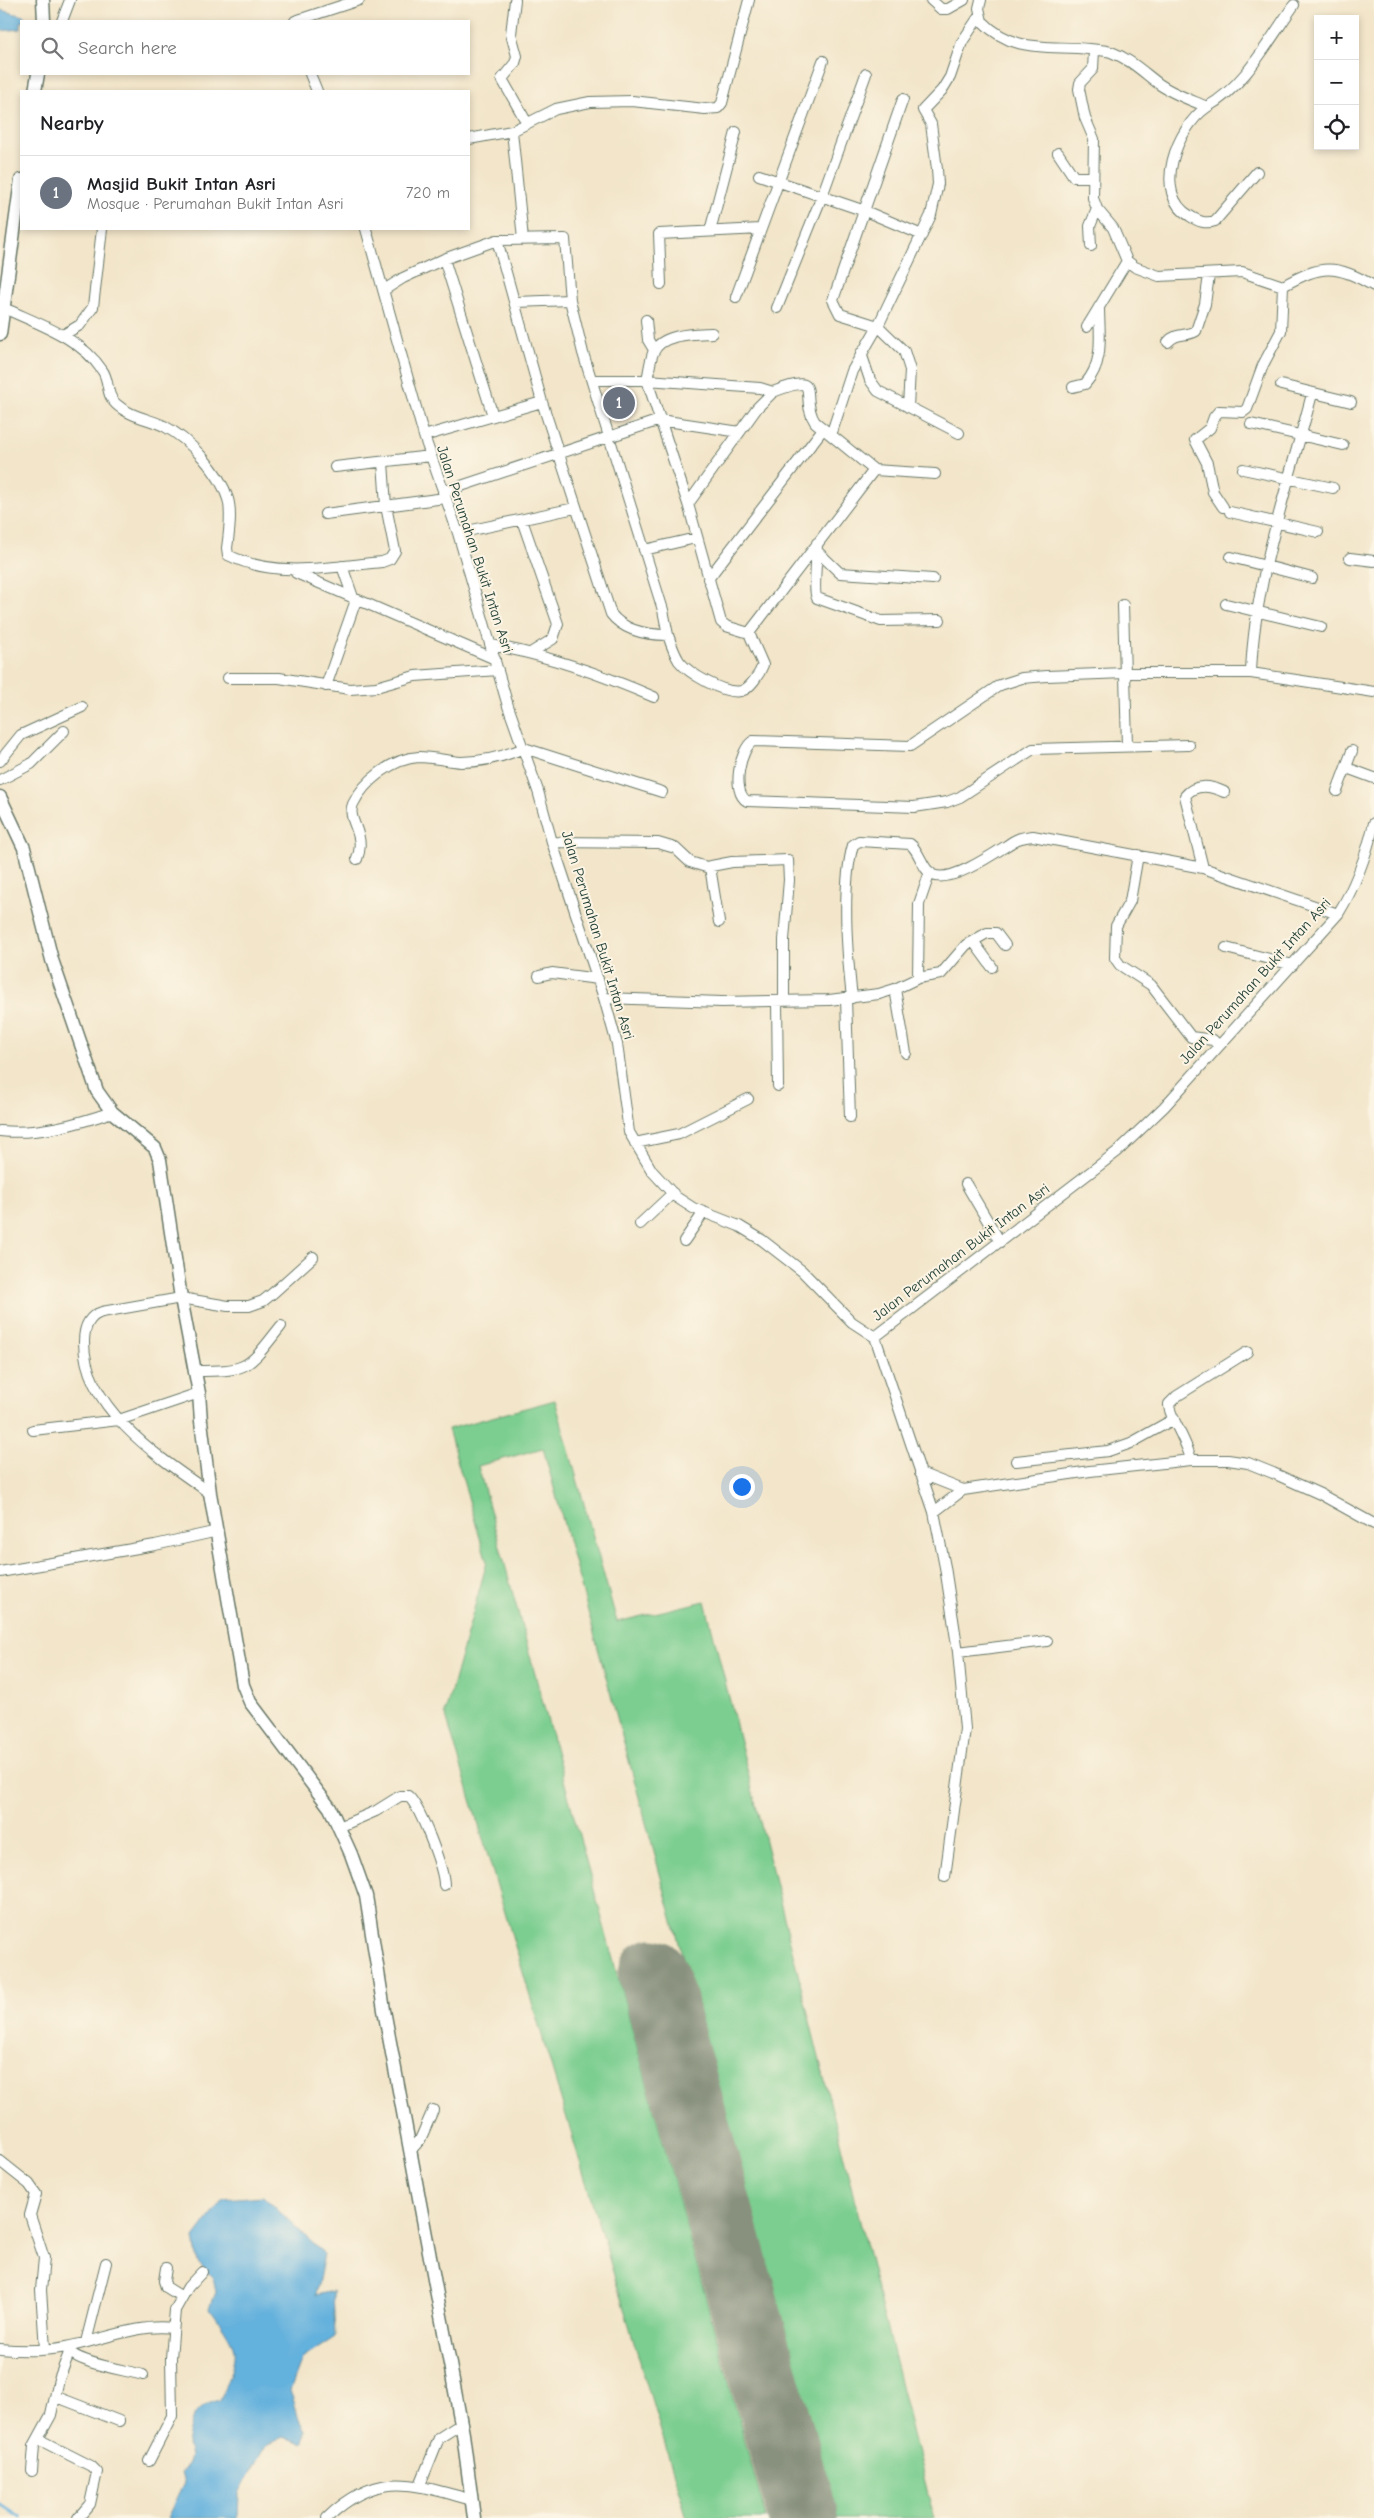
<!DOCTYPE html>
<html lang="en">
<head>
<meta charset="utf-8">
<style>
	body { margin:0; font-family:"Comic Neue",sans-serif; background:#f6f6f6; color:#202124 }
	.controls { position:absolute; right:15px; top:15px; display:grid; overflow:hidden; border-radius:0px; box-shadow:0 2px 8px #0003 }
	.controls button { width:45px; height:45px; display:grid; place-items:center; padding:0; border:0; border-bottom:1px solid #e0e0e0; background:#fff; color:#202124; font:25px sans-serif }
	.you { position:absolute; left:741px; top:1486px; width:18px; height:18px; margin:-12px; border:4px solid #fff; border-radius:50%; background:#1a73e8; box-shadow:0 0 0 8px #1a73e833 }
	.badge { display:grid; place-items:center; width:32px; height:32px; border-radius:50%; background:#ea580c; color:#fff; font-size:16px; font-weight:700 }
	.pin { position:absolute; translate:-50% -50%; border:2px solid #fff; box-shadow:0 1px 5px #0006 }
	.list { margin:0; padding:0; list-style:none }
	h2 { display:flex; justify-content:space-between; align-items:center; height:65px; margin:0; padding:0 20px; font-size:21px }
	h2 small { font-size:16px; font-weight:400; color:#757577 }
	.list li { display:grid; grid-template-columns:32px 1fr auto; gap:15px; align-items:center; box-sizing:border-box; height:75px; padding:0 20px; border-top:1px solid #e0e0e0 }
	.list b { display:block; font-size:19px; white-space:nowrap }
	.list p { margin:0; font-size:16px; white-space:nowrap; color:#757577 }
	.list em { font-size:16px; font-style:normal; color:#757577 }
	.icon { flex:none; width:28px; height:28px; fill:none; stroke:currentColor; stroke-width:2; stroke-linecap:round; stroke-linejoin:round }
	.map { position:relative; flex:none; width:1374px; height:2518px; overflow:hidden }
	.search { position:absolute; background:#fff; box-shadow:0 2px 8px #0003; left:20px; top:20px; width:450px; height:55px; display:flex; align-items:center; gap:12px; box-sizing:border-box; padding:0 18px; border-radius:0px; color:#757577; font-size:19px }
	.panel { position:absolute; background:#fff; box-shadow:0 2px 8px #0003; left:20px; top:90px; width:450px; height:140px; border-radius:0px }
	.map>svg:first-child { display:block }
	.green { fill:#7bce90; stroke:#4d8662 }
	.water { fill:#64b1dd; stroke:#427788 }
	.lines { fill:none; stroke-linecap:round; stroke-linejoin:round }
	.stream { stroke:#64b1dd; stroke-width:3 }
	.taxiway { stroke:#88917e; stroke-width:28 }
	.runway { stroke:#88917e; stroke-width:69 }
	.minor-casing { stroke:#697868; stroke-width:12 }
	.tertiary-casing { stroke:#697868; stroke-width:15 }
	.minor { stroke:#fff; stroke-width:10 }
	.tertiary { stroke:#fff; stroke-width:12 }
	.labels { text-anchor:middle; stroke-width:4; stroke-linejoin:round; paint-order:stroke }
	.street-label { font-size:15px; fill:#1f3d34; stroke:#fcf5e5 }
</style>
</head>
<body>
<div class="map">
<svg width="1374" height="2518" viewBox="0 0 1374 2518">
	<rect width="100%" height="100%" fill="#fcf5e5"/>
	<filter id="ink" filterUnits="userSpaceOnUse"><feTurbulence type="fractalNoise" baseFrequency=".02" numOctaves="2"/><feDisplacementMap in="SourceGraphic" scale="10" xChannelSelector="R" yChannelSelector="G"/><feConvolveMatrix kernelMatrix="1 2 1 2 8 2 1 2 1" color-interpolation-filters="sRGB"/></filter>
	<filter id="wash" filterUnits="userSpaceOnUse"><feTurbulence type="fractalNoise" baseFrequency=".0096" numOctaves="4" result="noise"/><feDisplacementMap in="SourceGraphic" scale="20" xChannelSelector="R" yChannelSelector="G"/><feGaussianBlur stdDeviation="1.12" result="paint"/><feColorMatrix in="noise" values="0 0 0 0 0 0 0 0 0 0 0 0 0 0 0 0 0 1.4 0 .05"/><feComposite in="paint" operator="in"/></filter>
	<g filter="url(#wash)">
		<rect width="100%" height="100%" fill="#f2e5c9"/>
		<path class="green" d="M 555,1400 L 617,1622 L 705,1601 L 934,2518 L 837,2518 L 543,1448 L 478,1466 L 766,2518 L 687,2518 L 445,1713 L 487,1562 L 448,1429 Z"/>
		<path class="water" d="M 0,10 L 24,16 L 29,21 L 21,21 L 21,29 L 0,31 Z
			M 263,2196 L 324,2254 L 316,2295 L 333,2291 L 335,2337 L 302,2359 L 290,2391 C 296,2404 297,2419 305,2431 L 304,2443 L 283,2437 L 266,2445 L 239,2493 L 238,2518 L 167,2518 L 184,2483 L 181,2473 C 189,2464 193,2456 186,2446 C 189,2423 195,2405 220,2400 C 239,2349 242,2354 210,2308 L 216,2292 L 213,2278 L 198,2263 L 194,2238 L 223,2199 Z"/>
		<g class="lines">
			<path class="stream" d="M 0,2504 L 21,2518"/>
			<path class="taxiway" d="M 677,2061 C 677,2055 675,2047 677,2041 C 682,2020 694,2000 672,1983 C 656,1981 642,1987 642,2005 L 681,2074"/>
			<path class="runway" d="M 653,1973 L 803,2518"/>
		</g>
	</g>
	<g filter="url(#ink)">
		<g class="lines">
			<defs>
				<path id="minor" d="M 515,0 L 511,34 L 517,56 L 515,63 L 502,79 L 527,123
					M 931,0 L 941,9 L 948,9 L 964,0
					M 981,0 L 979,8 L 982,21 C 1014,54 1048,45 1089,49 C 1096,50 1104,50 1111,52 C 1130,59 1143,72 1159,84 C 1173,94 1191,100 1207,107 C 1177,127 1151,194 1190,216 C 1199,222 1206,224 1215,221 L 1257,172
					M 62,21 L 70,0
					M 295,21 L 359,0
					M 1094,50 L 1093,69 L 1080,83 L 1079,89 L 1085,118 L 1094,139 L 1093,198 L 1097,209 L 1113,228 L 1127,261 L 1135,267 L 1159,276 L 1242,272 L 1283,286 C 1322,264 1335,264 1374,286
					M 310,74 L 317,91
					M 903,99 L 833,300 L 840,314 L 878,326 L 904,351 L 910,370 L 908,407
					M 1207,107 C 1245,86 1269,40 1294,5
					M 512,131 L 523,239
					M 469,139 L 512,131 L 556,109 L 590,102 L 632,101 L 705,109 L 718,108 L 722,103 L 749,0
					M 1058,153 L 1074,177 L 1093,177
					M 759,175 L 865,211 L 922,235
					M 366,229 L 424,436 L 458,533 L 508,706 L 538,791 L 552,842 L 604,998 L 617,1044 L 629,1132 L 652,1171 L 676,1197 L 693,1208 L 739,1226 L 762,1240 L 802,1271 L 852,1322 L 875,1337 L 1118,1151 L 1164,1107 L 1338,914 C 1356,885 1366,857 1374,823
					M 710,231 L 736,132
					M 1091,246 L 1090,226 L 1097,209
					M 444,259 L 493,416
					M 661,284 L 659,234 L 761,229
					M 384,290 L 403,278 L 444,259 L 497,240 L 565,239 L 570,300 L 583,353 L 663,610 L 668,635 C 648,635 624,631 611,614 L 542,402 L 497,240
					M 736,297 L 823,61
					M 516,302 L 570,300
					M 4,308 C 38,324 80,337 102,370 C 110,380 105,394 116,404 C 129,416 149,419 164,426 C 189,439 220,472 228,499 C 232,513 229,534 227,548 L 228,555 C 276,579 330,567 382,562 L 390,559 L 395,551 L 386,506 L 383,462
					M 777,308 L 822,196 L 866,74
					M 646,320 L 648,340 L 654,350
					M 1087,327 L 1127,261
					M 63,335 L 80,325 L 93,307 L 102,229
					M 1168,342 C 1177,332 1186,337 1196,331 L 1205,304 L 1209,275
					M 861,353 L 870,380 L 878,391 L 959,433
					M 592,380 L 647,380 L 688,504 L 721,622 L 726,626 L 749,633 L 874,470 L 815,422 C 798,396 826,371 773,392
					M 1281,385 L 1351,402
					M 1073,387 L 1085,384 C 1105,362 1099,334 1099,307
					M 1251,424 L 1343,445
					M 831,435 L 852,371 L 878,326 L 931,215 L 938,184 L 937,169 L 931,124 L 923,110 L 942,90 L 950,77 L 962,42 L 980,15
					M 424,436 L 542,402
					M 335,467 L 431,456
					M 1243,469 L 1333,488
					M 874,470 L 935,474
					M 443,492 L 660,420 L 740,432
					M 688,504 L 757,408 L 773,392 L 760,388 L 647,380 C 649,371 650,361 653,353 C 661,333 695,334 712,333
					M 1223,507 L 1213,492 L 1207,463 L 1195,440 L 1210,428 L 1214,417 L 1219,411 L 1243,412 L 1247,409 L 1263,365 L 1281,331 L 1283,286
					M 1230,512 L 1318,532
					M 325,514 L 445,498
					M 522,520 L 558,624 L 553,639 L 532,652
					M 458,533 L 575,508
					M 817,543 C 817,554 813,593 817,598 L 881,621 L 940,620
					M 644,550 L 696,538
					M 817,551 L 840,573 L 933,579
					M 1231,557 L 1312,578
					M 1350,558 L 1374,561
					M 296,573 L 495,659
					M 708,579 L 823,429
					M 1226,604 L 1321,627
					M 1123,605 L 1127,745
					M 668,635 C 671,644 674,653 679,661 C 688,673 725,695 741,691 C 750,689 760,673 763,665 L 749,633
					M 491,645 C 548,655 601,674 654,697
					M 1251,673 C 1254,582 1289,482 1312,394
					M 228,678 L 279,678 L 350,689 L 376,687 L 415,676 L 498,670
					M 326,686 L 355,603 L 342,566
					M 1189,745 L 1033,749 L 960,797 L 947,802 L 914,807 L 747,801 C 731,792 740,749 753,741 L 910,746 L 1000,685 L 1022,678 L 1047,676 L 1125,673 L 1251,673 L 1374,692
					M 0,761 L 21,735 L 82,707
					M 1347,768 L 1374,778
					M 0,780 L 31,764 L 64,731
					M 1337,791 L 1352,751
					M 552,842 L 658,843 L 675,848 L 690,862 L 706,867 L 732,862 L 788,860 L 789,880 L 784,940 L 784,1001
					M 1138,855 L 1130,901 L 1116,926 L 1115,958 L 1120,965 L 1151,985 L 1191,1037 L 1213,1040 L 1219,1046
					M 357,859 C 367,833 346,821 353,804 C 364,781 393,758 419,757 C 433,757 447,761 461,762 C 483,762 503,757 524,748 L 662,792
					M 710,867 L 719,922
					M 1203,868 L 1185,796 C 1195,783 1211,786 1224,792
					M 973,941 L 992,967
					M 1226,948 L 1293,965
					M 539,976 L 552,973 L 598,979
					M 918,978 L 919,904 L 930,872
					M 895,989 L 906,1053
					M 604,998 L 722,1002 L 829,1000 L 879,994 L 895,989 L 918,978 L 941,974 L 966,945 L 987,933 L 996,933 L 1005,945
					M 852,998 C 847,954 841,887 853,845 L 859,841 L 910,844 C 920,851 922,870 933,875 C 952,884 999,850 1014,841 C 1020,837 1027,837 1033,836 L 1203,868 L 1338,914
					M 846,999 L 850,1117
					M 777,1001 L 778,1086
					M 0,1131 C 38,1135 77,1124 112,1112
					M 635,1143 L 679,1134 L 748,1099
					M 966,1184 L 1000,1242
					M 640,1224 L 673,1193
					M 684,1241 L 704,1212
					M 875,1337 L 934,1512 L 945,1567 L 958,1652 L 965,1729 L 945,1877
					M 194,1371 C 250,1371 247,1369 281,1326
					M 33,1430 L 119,1420 L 199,1393
					M 1191,1460 C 1188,1443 1168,1414 1169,1404 L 1177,1396 L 1247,1352
					M 1016,1461 L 1108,1451 L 1131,1443 L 1174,1419
					M 920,1473 L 963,1490
					M 210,1493 C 161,1459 84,1409 84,1342 C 84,1328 88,1316 102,1312 L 181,1298 L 228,1306 L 249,1306 L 263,1301 L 273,1293 L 313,1257
					M 934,1512 L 963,1490 L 1090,1471 L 1191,1460 L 1228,1460 L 1248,1463 L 1273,1473 L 1320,1494 L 1374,1524
					M 0,1572 L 155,1545 L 218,1531
					M 958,1652 L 1047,1641
					M 339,1827 L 376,1811 L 400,1796 L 408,1796 C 420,1806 444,1869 444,1885
					M 411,2150 L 420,2140 L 433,2110
					M 0,2161 L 29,2184 L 36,2194 L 30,2215 L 44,2258 L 41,2290 L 45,2349
					M 166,2268 L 164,2281 L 166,2287 L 182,2297
					M 86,2342 L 106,2263
					M 67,2348 C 74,2363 126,2370 143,2375
					M 0,2349 C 22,2351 44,2351 66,2347 C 98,2341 141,2323 172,2328
					M 57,2397 L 119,2421
					M 38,2439 L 91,2466 L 97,2472 L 90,2504 L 78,2518
					M 149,2461 L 172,2416 L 171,2358 L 175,2310 L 188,2287 L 202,2272
					M 32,2471 L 34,2446 L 51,2415 L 59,2379 L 69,2353
					M 420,2485 L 439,2438 L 461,2424
					M 327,2518 C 377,2470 411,2483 472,2500"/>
				<path id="tertiary" d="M 43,0 L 44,21
					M 35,91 L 38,74
					M 0,334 L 21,180
					M 0,797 L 24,848 L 52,960 L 97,1091 L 112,1112 L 155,1148 L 160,1160 L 181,1298 L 199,1393 L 201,1421 L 210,1493 L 243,1685 L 250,1702 L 330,1808 L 351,1854 L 366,1896 L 384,2010 L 463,2434 L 474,2518"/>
			</defs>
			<use href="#minor" class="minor-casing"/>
			<use href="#tertiary" class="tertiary-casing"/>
			<use href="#minor" class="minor"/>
			<use href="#tertiary" class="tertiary"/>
		</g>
	</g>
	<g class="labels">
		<g class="street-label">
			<text transform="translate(475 549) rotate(72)" y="5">Jalan Perumahan Bukit Intan Asri</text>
			<text transform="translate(598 935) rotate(73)" y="5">Jalan Perumahan Bukit Intan Asri</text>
			<text transform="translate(1255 981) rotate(-48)" y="5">Jalan Perumahan Bukit Intan Asri</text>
			<text transform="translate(961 1252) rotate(-37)" y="5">Jalan Perumahan Bukit Intan Asri</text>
		</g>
	</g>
</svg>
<div class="controls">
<button>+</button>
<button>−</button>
<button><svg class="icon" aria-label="locate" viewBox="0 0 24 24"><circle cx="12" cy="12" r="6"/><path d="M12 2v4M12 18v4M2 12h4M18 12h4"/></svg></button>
</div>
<div class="you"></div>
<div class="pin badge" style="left:619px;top:403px;background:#6b7280">1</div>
<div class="search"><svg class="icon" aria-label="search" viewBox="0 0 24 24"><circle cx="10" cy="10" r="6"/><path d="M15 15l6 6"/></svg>Search here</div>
<section class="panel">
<h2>Nearby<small></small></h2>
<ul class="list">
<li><span class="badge" style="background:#6b7280">1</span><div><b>Masjid Bukit Intan Asri</b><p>Mosque · Perumahan Bukit Intan Asri</p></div><em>720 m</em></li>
</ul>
</section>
</div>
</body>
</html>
